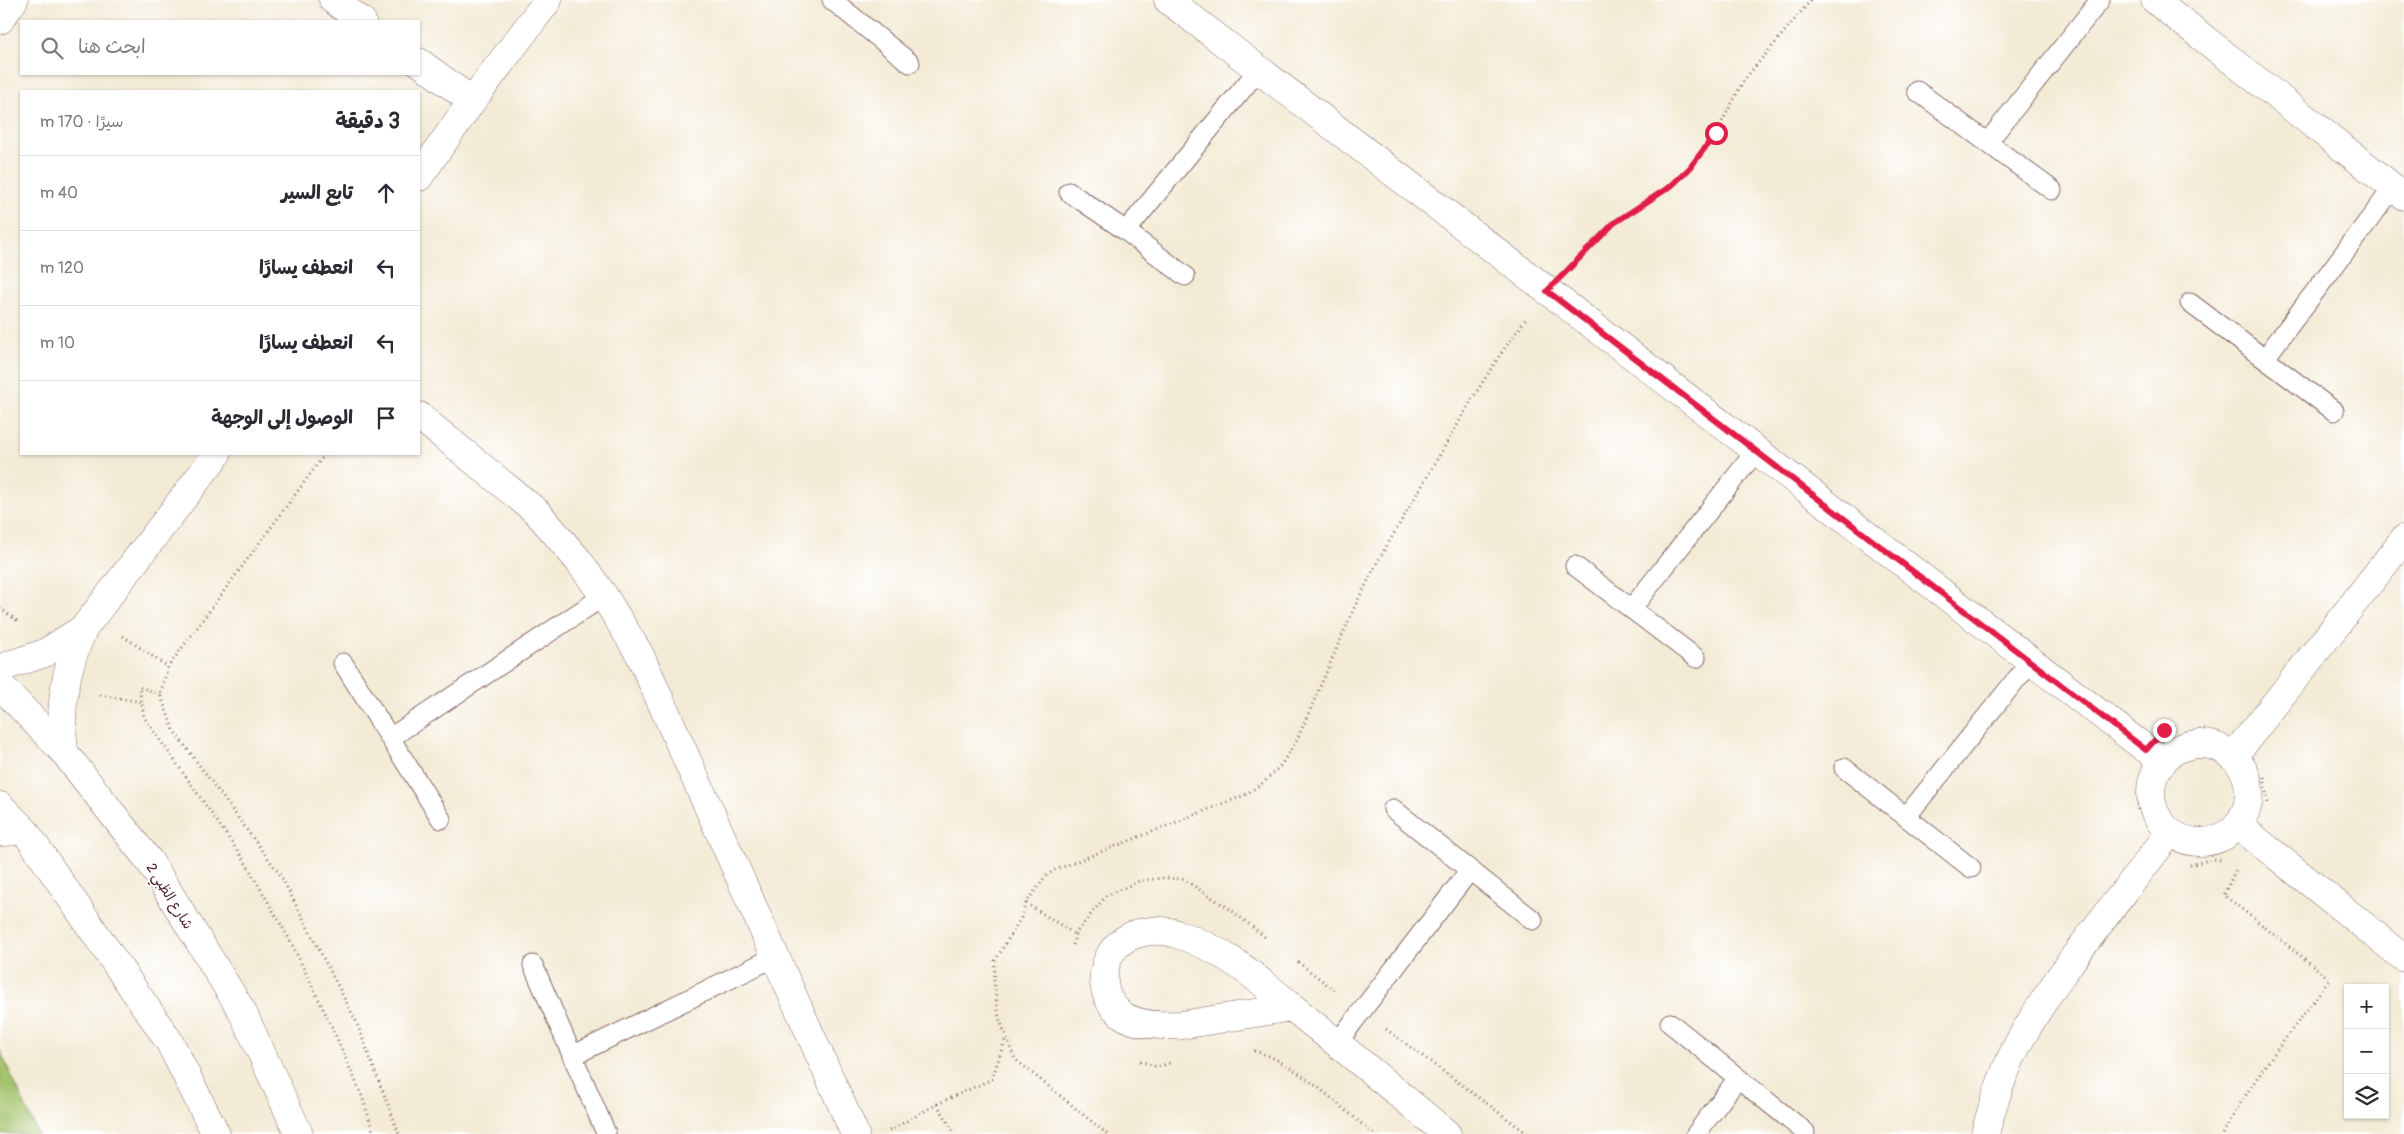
<!DOCTYPE html>
<html lang="ar">
<head>
<meta charset="utf-8">
<style>
	body { margin:0; font-family:Pangolin,"Playpen Sans Arabic",sans-serif; background:#f7f7f7; color:#2b2b33; direction:rtl }
	.controls { position:absolute; right:15px; bottom:15px; display:grid; overflow:hidden; border-radius:0px; box-shadow:0 1px 4px #0004 }
	.controls button { width:45px; height:45px; display:grid; place-items:center; padding:0; border:0; border-bottom:1px solid #e1e1e2; background:#fff; color:#2b2b33; font:25px sans-serif }
	.stop { position:absolute; width:15px; height:15px; margin:-11px; border:4px solid #e11d48; border-radius:50%; background:#fff }
	.stop.end { background:#e11d48; border-color:#fff; box-shadow:0 1px 5px #0008 }
	.list { margin:0; padding:0; list-style:none }
	h2 { display:flex; justify-content:space-between; align-items:center; height:65px; margin:0; padding:0 20px; font-size:21px }
	h2 small { font-size:16px; font-weight:400; color:#7c7c81 }
	.list li { display:grid; grid-template-columns:32px 1fr auto; gap:15px; align-items:center; box-sizing:border-box; height:75px; padding:0 20px; border-top:1px solid #e1e1e2 }
	.list b { display:block; font-size:19px; white-space:nowrap }
	.list em { font-size:16px; font-style:normal; color:#7c7c81 }
	.icon { flex:none; width:28px; height:28px; fill:none; stroke:currentColor; stroke-width:2; stroke-linecap:round; stroke-linejoin:round }
	.map { position:relative; flex:none; width:2404px; height:1134px; overflow:hidden; direction:ltr }
	.search { position:absolute; background:#fff; box-shadow:0 1px 4px #0004; left:20px; top:20px; width:400px; height:55px; display:flex; align-items:center; gap:12px; box-sizing:border-box; padding:0 18px; border-radius:0px; color:#7c7c81; font-size:19px }
	.panel { position:absolute; background:#fff; box-shadow:0 1px 4px #0004; left:20px; top:90px; width:400px; height:365px; border-radius:0px; direction:rtl }
	.map>svg:first-child { display:block }
	.green { fill:#a3c36c; stroke:#76714c }
	.lines { fill:none; stroke-linecap:round; stroke-linejoin:round }
	.lane-casing { stroke:#856667; stroke-width:21 }
	.street-casing { stroke:#856667; stroke-width:29 }
	.secondary-casing { stroke:#856667; stroke-width:29 }
	.path { stroke:#856667; stroke-width:3; stroke-dasharray:1 4; stroke-linecap:butt }
	.lane { stroke:#fff; stroke-width:19 }
	.street { stroke:#fff; stroke-width:28 }
	.secondary { stroke:#fff; stroke-width:28 }
	.route { stroke:#e11d48; stroke-width:6 }
	.labels { text-anchor:middle; stroke-width:4; stroke-linejoin:round; paint-order:stroke }
	.street-label { font-size:14px; fill:#4a1f2b; stroke:#fff }
</style>
</head>
<body>
<div class="map">
<svg width="2404" height="1134" viewBox="0 0 2404 1134">
	<rect width="100%" height="100%" fill="#fff"/>
	<filter id="ink" filterUnits="userSpaceOnUse"><feTurbulence type="fractalNoise" baseFrequency=".02" numOctaves="2"/><feDisplacementMap in="SourceGraphic" scale="10" xChannelSelector="R" yChannelSelector="G"/><feConvolveMatrix kernelMatrix="1 2 1 2 8 2 1 2 1" color-interpolation-filters="sRGB"/></filter>
	<filter id="wash" filterUnits="userSpaceOnUse"><feTurbulence type="fractalNoise" baseFrequency=".0096" numOctaves="4" result="noise"/><feDisplacementMap in="SourceGraphic" scale="20" xChannelSelector="R" yChannelSelector="G"/><feGaussianBlur stdDeviation="1.12" result="paint"/><feColorMatrix in="noise" values="0 0 0 0 0 0 0 0 0 0 0 0 0 0 0 0 0 1.4 0 .05"/><feComposite in="paint" operator="in"/></filter>
	<g filter="url(#wash)">
		<rect width="100%" height="100%" fill="#f3ebd6"/>
		<path class="green" d="M 0,1050 L 38,1134 L 0,1134 Z"/>
	</g>
	<g filter="url(#ink)">
		<g class="lines">
			<defs>
				<path id="lane" d="M 832,0 L 910,63
					M 1917,91 L 2052,190
					M 1987,143 L 2100,0
					M 1069,192 L 1126,231 L 1185,276
					M 1126,231 L 1259,69
					M 2190,303 L 2334,411
					M 2265,358 L 2393,188
					M 1575,566 L 1696,658
					M 1632,608 L 1756,451
					M 343,663 L 441,819
					M 390,738 L 604,596
					M 1844,768 L 1971,868
					M 1393,809 L 1533,920
					M 1906,817 L 2031,661
					M 533,965 L 606,1133
					M 1670,1023 L 1805,1132
					M 1337,1043 L 1470,870
					M 572,1056 L 775,957
					M 1696,1134 L 1738,1078"/>
				<path id="street" d="M 333,0 L 362,21
					M 1168,0 L 2163,762
					M 2155,0 L 2404,196
					M 0,20 L 14,0
					M 419,62 L 472,101
					M 419,177 L 472,101 L 548,0
					M 419,416 L 537,512 L 578,560 L 604,596 L 640,655 L 855,1134
					M 0,668 L 45,653 L 84,628
					M2151 793a49 49 0 1 1 98 0a49 49 0 1 1-98 0Z
					M 64,752 C 59,705 64,671 84,628 L 217,454
					M 2233,757 L 2404,539
					M 2238,825 L 2404,958
					M 0,832 L 25,831
					M 1292,1007 L 1182,1025 C 1163,1026 1135,1026 1120,1013 C 1095,993 1100,951 1129,937 C 1143,930 1162,929 1177,934 C 1226,949 1264,984 1303,1016 C 1352,1055 1399,1094 1447,1134
					M 1985,1134 C 1993,1103 2004,1070 2019,1042 C 2061,966 2119,901 2170,832"/>
				<path id="secondary" d="M 0,685 L 64,752 L 150,862 L 242,1011 L 299,1134
					M 0,806 L 25,831 L 169,1041 L 216,1134"/>
			</defs>
			<use href="#lane" class="lane-casing"/>
			<use href="#street" class="street-casing"/>
			<use href="#secondary" class="secondary-casing"/>
			<path class="path" d="M 1572,265 L 1614,223 L 1671,186 L 1689,169 L 1716,133 L 1744,80 L 1811,0
				M 325,454 L 168,667 L 160,694 L 174,731 L 281,876 L 356,1021 L 399,1134
				M 0,608 L 20,623
				M 123,636 L 168,667
				M 160,694 L 139,687 L 144,717 L 244,860 L 291,942 L 332,1027 L 362,1096 L 374,1134
				M 100,695 L 141,702
				M 2185,732 L 2193,733 L 2208,728
				M 2264,777 L 2268,803
				M 2138,789 L 2138,812
				M 2190,865 L 2212,859 L 2223,860
				M 1026,903 L 1076,935
				M 1073,945 L 1075,934 L 1106,896 L 1139,881 L 1161,878 L 1183,879 L 1231,910 L 1265,937
				M 1298,962 L 1337,992
				M 1386,1029 L 1528,1134
				M 1254,1051 C 1291,1059 1343,1109 1374,1134
				M 1140,1061 L 1157,1067 L 1170,1063
				M 937,1104 L 955,1134
				M 889,1131 L 937,1104 L 992,1079 L 1005,1040
				M 1107,1134 L 1015,1059 L 999,1018 L 994,980 L 995,961 L 1021,918 L 1026,903 L 1046,876 L 1055,870 L 1245,795 L 1264,782 L 1281,765 L 1297,740 L 1354,608 L 1378,561 L 1474,396 L 1500,355 L 1526,319
				M 2223,1134 C 2252,1078 2293,1030 2330,979 L 2224,895 L 2236,869"/>
			<use href="#lane" class="lane"/>
			<use href="#street" class="street"/>
			<use href="#secondary" class="secondary"/>
		</g>
	</g>
	<g class="lines" filter="url(#ink)">
		<path class="route" d="M 1716,133 L 1689,169 L 1671,186 L 1614,223 L 1547,291 L 2146,750 L 2164,730"/>
	</g>
	<g class="labels">
		<g class="street-label">
			<text transform="translate(170 896) rotate(58)" y="5">شارع الظبي 2</text>
		</g>
	</g>
</svg>
<div class="controls">
<button>+</button>
<button>−</button>
<button><svg class="icon" aria-label="layers" viewBox="0 0 24 24"><path d="M12 4l9 5-9 5-9-5zM3 14l9 5 9-5"/></svg></button>
</div>
<div class="stop" style="left:1716px;top:133px"></div>
<div class="stop end" style="left:2164px;top:730px"></div>
<div class="search"><svg class="icon" aria-label="search" viewBox="0 0 24 24"><circle cx="10" cy="10" r="6"/><path d="M15 15l6 6"/></svg>ابحث هنا</div>
<section class="panel">
<h2>3 دقيقة<small>سيرًا · 170 m</small></h2>
<ul class="list">
<li><svg class="icon" aria-label="ahead" viewBox="0 0 24 24"><path d="M12 20V5M6 11l6-6 6 6"/></svg><div><b>تابع السير</b></div><em>40 m</em></li>
<li><svg class="icon" aria-label="left" viewBox="0 0 24 24"><path d="M17 20v-9H6M10 6l-5 5 5 5"/></svg><div><b>انعطف يسارًا</b></div><em>120 m</em></li>
<li><svg class="icon" aria-label="left" viewBox="0 0 24 24"><path d="M17 20v-9H6M10 6l-5 5 5 5"/></svg><div><b>انعطف يسارًا</b></div><em>10 m</em></li>
<li><svg class="icon" aria-label="arrive" viewBox="0 0 24 24"><path d="M6 21V4h12l-3 4 3 4H6"/></svg><div><b>الوصول إلى الوجهة</b></div></li>
</ul>
</section>
</div>
</body>
</html>
